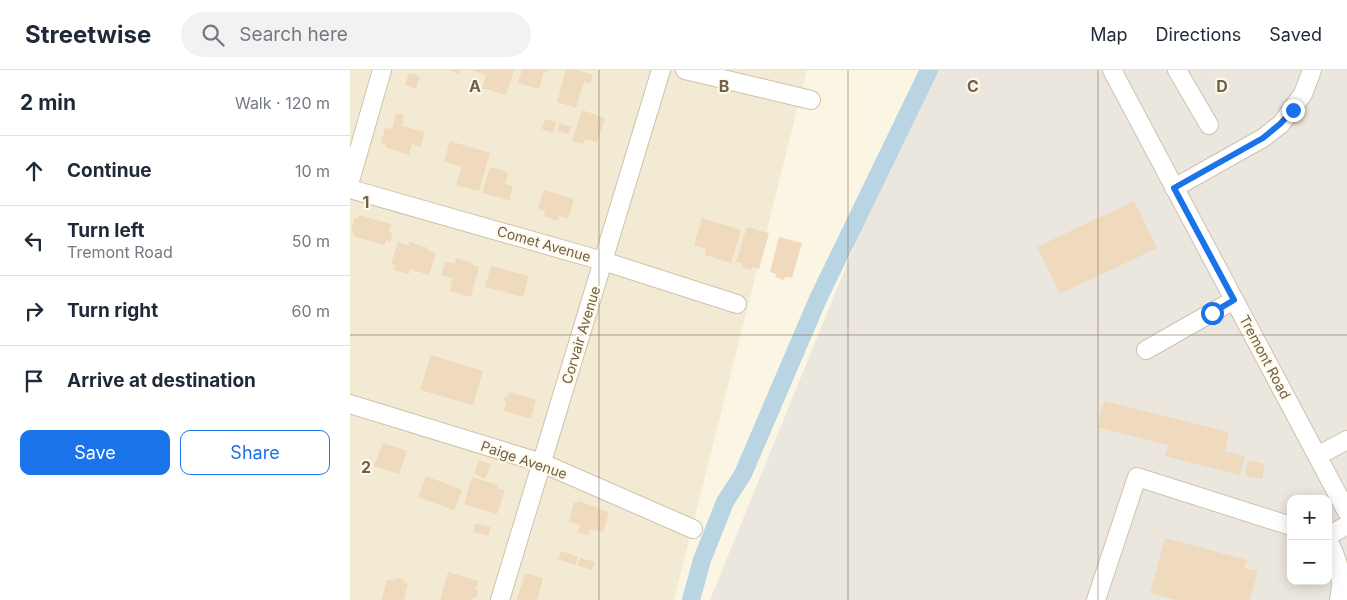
<!DOCTYPE html>
<html lang="en">
<head>
<meta charset="utf-8">
<style>
	body { margin:0; font-family:Inter,sans-serif; background:#f2f2f3; color:#1f2937 }
	.controls { position:absolute; right:15px; bottom:15px; display:grid; overflow:hidden; border-radius:10px; box-shadow:0 2px 12px #0003 }
	.controls button { width:45px; height:45px; display:grid; place-items:center; padding:0; border:0; border-bottom:1px solid #e0e1e3; background:#fff; color:#1f2937; font:25px sans-serif }
	.stop { position:absolute; width:15px; height:15px; margin:-11px; border:4px solid #1a73e8; border-radius:50%; background:#fff }
	.stop.end { background:#1a73e8; border-color:#fff; box-shadow:0 1px 5px #0008 }
	.list { margin:0; padding:0; list-style:none }
	h2 { display:flex; justify-content:space-between; align-items:center; height:65px; margin:0; padding:0 20px; font-size:21px }
	h2 small { font-size:16px; font-weight:400; color:#747a83 }
	.list li { display:grid; grid-template-columns:32px 1fr auto; gap:15px; align-items:center; box-sizing:border-box; height:70px; padding:0 20px; border-top:1px solid #e0e1e3 }
	.list b { display:block; font-size:19px; white-space:nowrap }
	.list p { margin:0; font-size:16px; white-space:nowrap; color:#747a83 }
	.list em { font-size:16px; font-style:normal; color:#747a83 }
	.actions { display:flex; gap:10px; padding:15px 20px }
	.actions a { flex:1; padding:11px 0; border:1px solid #1a73e8; border-radius:10px; text-align:center; font-size:18px; color:#1a73e8 }
	.actions .main { background:#1a73e8; color:#fff }
	.icon { flex:none; width:28px; height:28px; fill:none; stroke:currentColor; stroke-width:2; stroke-linecap:round; stroke-linejoin:round }
	.map { position:relative; flex:none; width:997px; height:530px; overflow:hidden }
	header { display:flex; align-items:center; gap:30px; box-sizing:border-box; height:70px; padding:0 25px; background:#fff; border-bottom:1px solid #e0e1e3 }
	header strong { font-size:24px }
	nav { display:flex; gap:28px; margin-inline-start:auto; font-size:18px }
	.search { width:350px; height:45px; background:#f2f2f3; display:flex; align-items:center; gap:12px; box-sizing:border-box; padding:0 18px; border-radius:28px; color:#747a83; font-size:19px }
	main { display:flex }
	aside { flex:1; background:#fff }
	.map>svg:first-child { display:block }
	.residential { fill:#f2ead2 }
	.industrial { fill:#ebe6de; fill-rule:evenodd }
	.lines { fill:none; stroke-linecap:round; stroke-linejoin:round }
	.canal { stroke:#b9d5e4; stroke-width:18 }
	.building { fill:#efdabd }
	.minor-casing { stroke:#cec2ae; stroke-width:20 }
	.minor { stroke:#fff; stroke-width:18 }
	.route { stroke:#1a73e8; stroke-width:6 }
	.grid { fill:none; stroke:#72604b; stroke-width:1; stroke-opacity:0.55 }
	.labels { text-anchor:middle; stroke-width:4; stroke-linejoin:round; paint-order:stroke }
	.street-label { font-size:14px; fill:#72604b; stroke:#fefaea }
	.grid-label { font-size:16px; text-anchor:middle; font-weight:bold; fill:#72604b; stroke:#fefaea; stroke-width:4; stroke-linejoin:round; paint-order:stroke }
</style>
</head>
<body>
<header>
<strong>Streetwise</strong>
<div class="search"><svg class="icon" aria-label="search" viewBox="0 0 24 24"><circle cx="10" cy="10" r="6"/><path d="M15 15l6 6"/></svg>Search here</div>
<nav><a>Map</a><a>Directions</a><a>Saved</a></nav>
</header>
<main>
<aside>
<h2>2 min<small>Walk · 120 m</small></h2>
<ul class="list">
<li><svg class="icon" aria-label="ahead" viewBox="0 0 24 24"><path d="M12 20V5M6 11l6-6 6 6"/></svg><div><b>Continue</b></div><em>10 m</em></li>
<li><svg class="icon" aria-label="left" viewBox="0 0 24 24"><path d="M17 20v-9H6M10 6l-5 5 5 5"/></svg><div><b>Turn left</b><p>Tremont Road</p></div><em>50 m</em></li>
<li><svg class="icon" aria-label="right" viewBox="0 0 24 24"><path d="M7 20v-9h11M14 6l5 5-5 5"/></svg><div><b>Turn right</b></div><em>60 m</em></li>
<li><svg class="icon" aria-label="arrive" viewBox="0 0 24 24"><path d="M6 21V4h12l-3 4 3 4H6"/></svg><div><b>Arrive at destination</b></div></li>
</ul>
<div class="actions"><a class="main">Save</a><a>Share</a></div>
</aside>
<div class="map">
<svg width="997" height="530" viewBox="0 0 997 530">
	<rect width="100%" height="100%" fill="#fbf6e4"/>
	<path class="residential" d="M 0,0 L 457,0 L 324,530 L 0,530 Z"/>
	<path class="industrial" d="M 576,0 L 997,0 L 997,530 L 360,530 ZM 941,429 L 978,429 L 978,511 L 941,511 Z"/>
	<g class="lines">
		<path class="canal" d="M 341,530 L 352,490 L 375,432 L 393,404 L 468,229 L 579,0"/>
	</g>
	<path class="building" d="M 99,0 L 111,0 L 110,4 Z
		M 121,0 L 164,0 L 156,25 L 132,18 L 136,5 Z
		M 172,0 L 199,0 L 198,3 L 194,2 L 189,19 L 168,13 Z
		M 216,0 L 228,0 L 243,5 L 240,14 L 234,12 L 226,38 L 207,32 Z
		M 59,3 L 70,6 L 66,19 L 55,15 Z
		M 232,40 L 255,48 L 247,72 L 235,69 L 233,74 L 222,71 Z
		M 46,43 L 54,45 L 52,56 L 75,62 L 71,77 L 62,74 L 59,85 L 35,77 L 36,75 L 31,73 L 35,58 L 42,59 Z
		M 195,49 L 206,52 L 203,63 L 192,59 Z
		M 209,53 L 221,57 L 219,64 L 207,61 Z
		M 100,71 L 140,83 L 129,121 L 106,115 L 112,97 L 94,91 Z
		M 140,97 L 158,102 L 155,114 L 163,116 L 159,130 L 132,123 Z
		M 194,120 L 224,129 L 218,149 L 209,146 L 208,151 L 194,146 L 195,141 L 188,139 Z
		M 784,131 L 807,178 L 710,224 L 687,177 Z
		M 9,145 L 41,154 L 39,162 L 43,163 L 40,172 L 36,170 L 35,175 L 3,166 L 4,163 L 1,162 L 5,147 L 8,148 Z
		M 352,148 L 391,160 L 381,193 L 355,185 L 356,179 L 344,175 Z
		M 397,157 L 419,163 L 409,199 L 402,197 L 401,200 L 392,197 L 393,194 L 386,192 Z
		M 429,167 L 452,173 L 442,208 L 435,207 L 434,210 L 425,207 L 426,204 L 420,202 Z
		M 48,172 L 59,176 L 59,172 L 78,178 L 77,180 L 86,183 L 79,205 L 60,199 L 59,204 L 44,200 L 45,195 L 41,194 Z
		M 106,188 L 121,192 L 121,194 L 129,197 L 121,227 L 100,221 L 102,208 L 91,205 L 95,191 L 105,194 Z
		M 141,196 L 179,206 L 173,227 L 135,217 Z
		M 81,285 L 133,301 L 123,335 L 70,320 Z
		M 159,322 L 186,330 L 181,349 L 154,341 L 156,332 L 154,331 L 155,326 L 158,327 Z
		M 754,331 L 879,362 L 875,381 L 895,386 L 890,405 L 815,386 L 818,375 L 747,357 Z
		M 33,373 L 57,381 L 49,404 L 24,396 Z
		M 129,390 L 141,394 L 135,409 L 124,404 Z
		M 898,390 L 915,394 L 912,409 L 895,406 Z
		M 76,406 L 112,420 L 104,440 L 68,427 Z
		M 122,407 L 148,415 L 147,418 L 155,420 L 147,444 L 114,434 Z
		M 228,431 L 259,442 L 253,462 L 240,459 L 238,465 L 228,462 L 230,455 L 219,452 L 224,432 L 227,433 Z
		M 125,453 L 141,457 L 138,466 L 123,462 Z
		M 815,468 L 897,490 L 894,498 L 908,501 L 900,530 L 826,530 L 800,523 Z
		M 211,481 L 228,487 L 225,495 L 208,489 Z
		M 230,488 L 245,492 L 242,500 L 227,495 Z
		M 98,502 L 128,511 L 125,520 L 128,520 L 126,528 L 123,527 L 122,530 L 90,530 Z
		M 175,503 L 193,508 L 187,530 L 167,530 Z
		M 46,508 L 55,510 L 54,513 L 58,514 L 54,530 L 32,530 L 37,509 L 45,511 Z"/>
	<g class="lines">
		<defs>
			<path id="minor" d="M 335,0 L 461,30
				M 762,0 L 997,442
				M 827,0 L 859,55
				M 0,111 L 32,0
				M 824,118 L 913,68 L 931,54 L 953,24 L 962,0
				M 0,119 L 253,191 L 387,234
				M 796,280 L 884,230
				M 0,334 L 192,393 L 343,459
				M 967,386 L 997,370
				M 978,466 L 997,455
				M 978,470 C 988,490 994,508 989,530
				M 150,530 L 311,0
				M 746,530 L 787,407 L 941,456"/>
		</defs>
		<use href="#minor" class="minor-casing"/>
		<use href="#minor" class="minor"/>
	</g>
	<g class="lines">
		<path class="route" d="M 862,243 L 884,230 L 824,118 L 913,68 L 930,54 L 943,40"/>
	</g>
	<path class="grid" d="M 249,0 L 249,530M 498,0 L 498,530M 748,0 L 748,530M 0,265 L 997,265"/>
	<g class="labels">
		<g class="street-label">
			<text transform="translate(194 174) rotate(16)" y="5">Comet Avenue</text>
			<text transform="translate(231 265) rotate(-73)" y="5">Corvair Avenue</text>
			<text transform="translate(915 287) rotate(62)" y="5">Tremont Road</text>
			<text transform="translate(174 390) rotate(19)" y="5">Paige Avenue</text>
		</g>
	</g>
	<g class="grid-label">
		<text x="125" y="22">A</text>
		<text x="374" y="22">B</text>
		<text x="623" y="22">C</text>
		<text x="872" y="22">D</text>
		<text x="16" y="138">1</text>
		<text x="16" y="403">2</text>
	</g>
</svg>
<div class="controls">
<button>+</button>
<button>−</button>
</div>
<div class="stop" style="left:862px;top:243px"></div>
<div class="stop end" style="left:943px;top:40px"></div>
</div>
</main>
</body>
</html>
